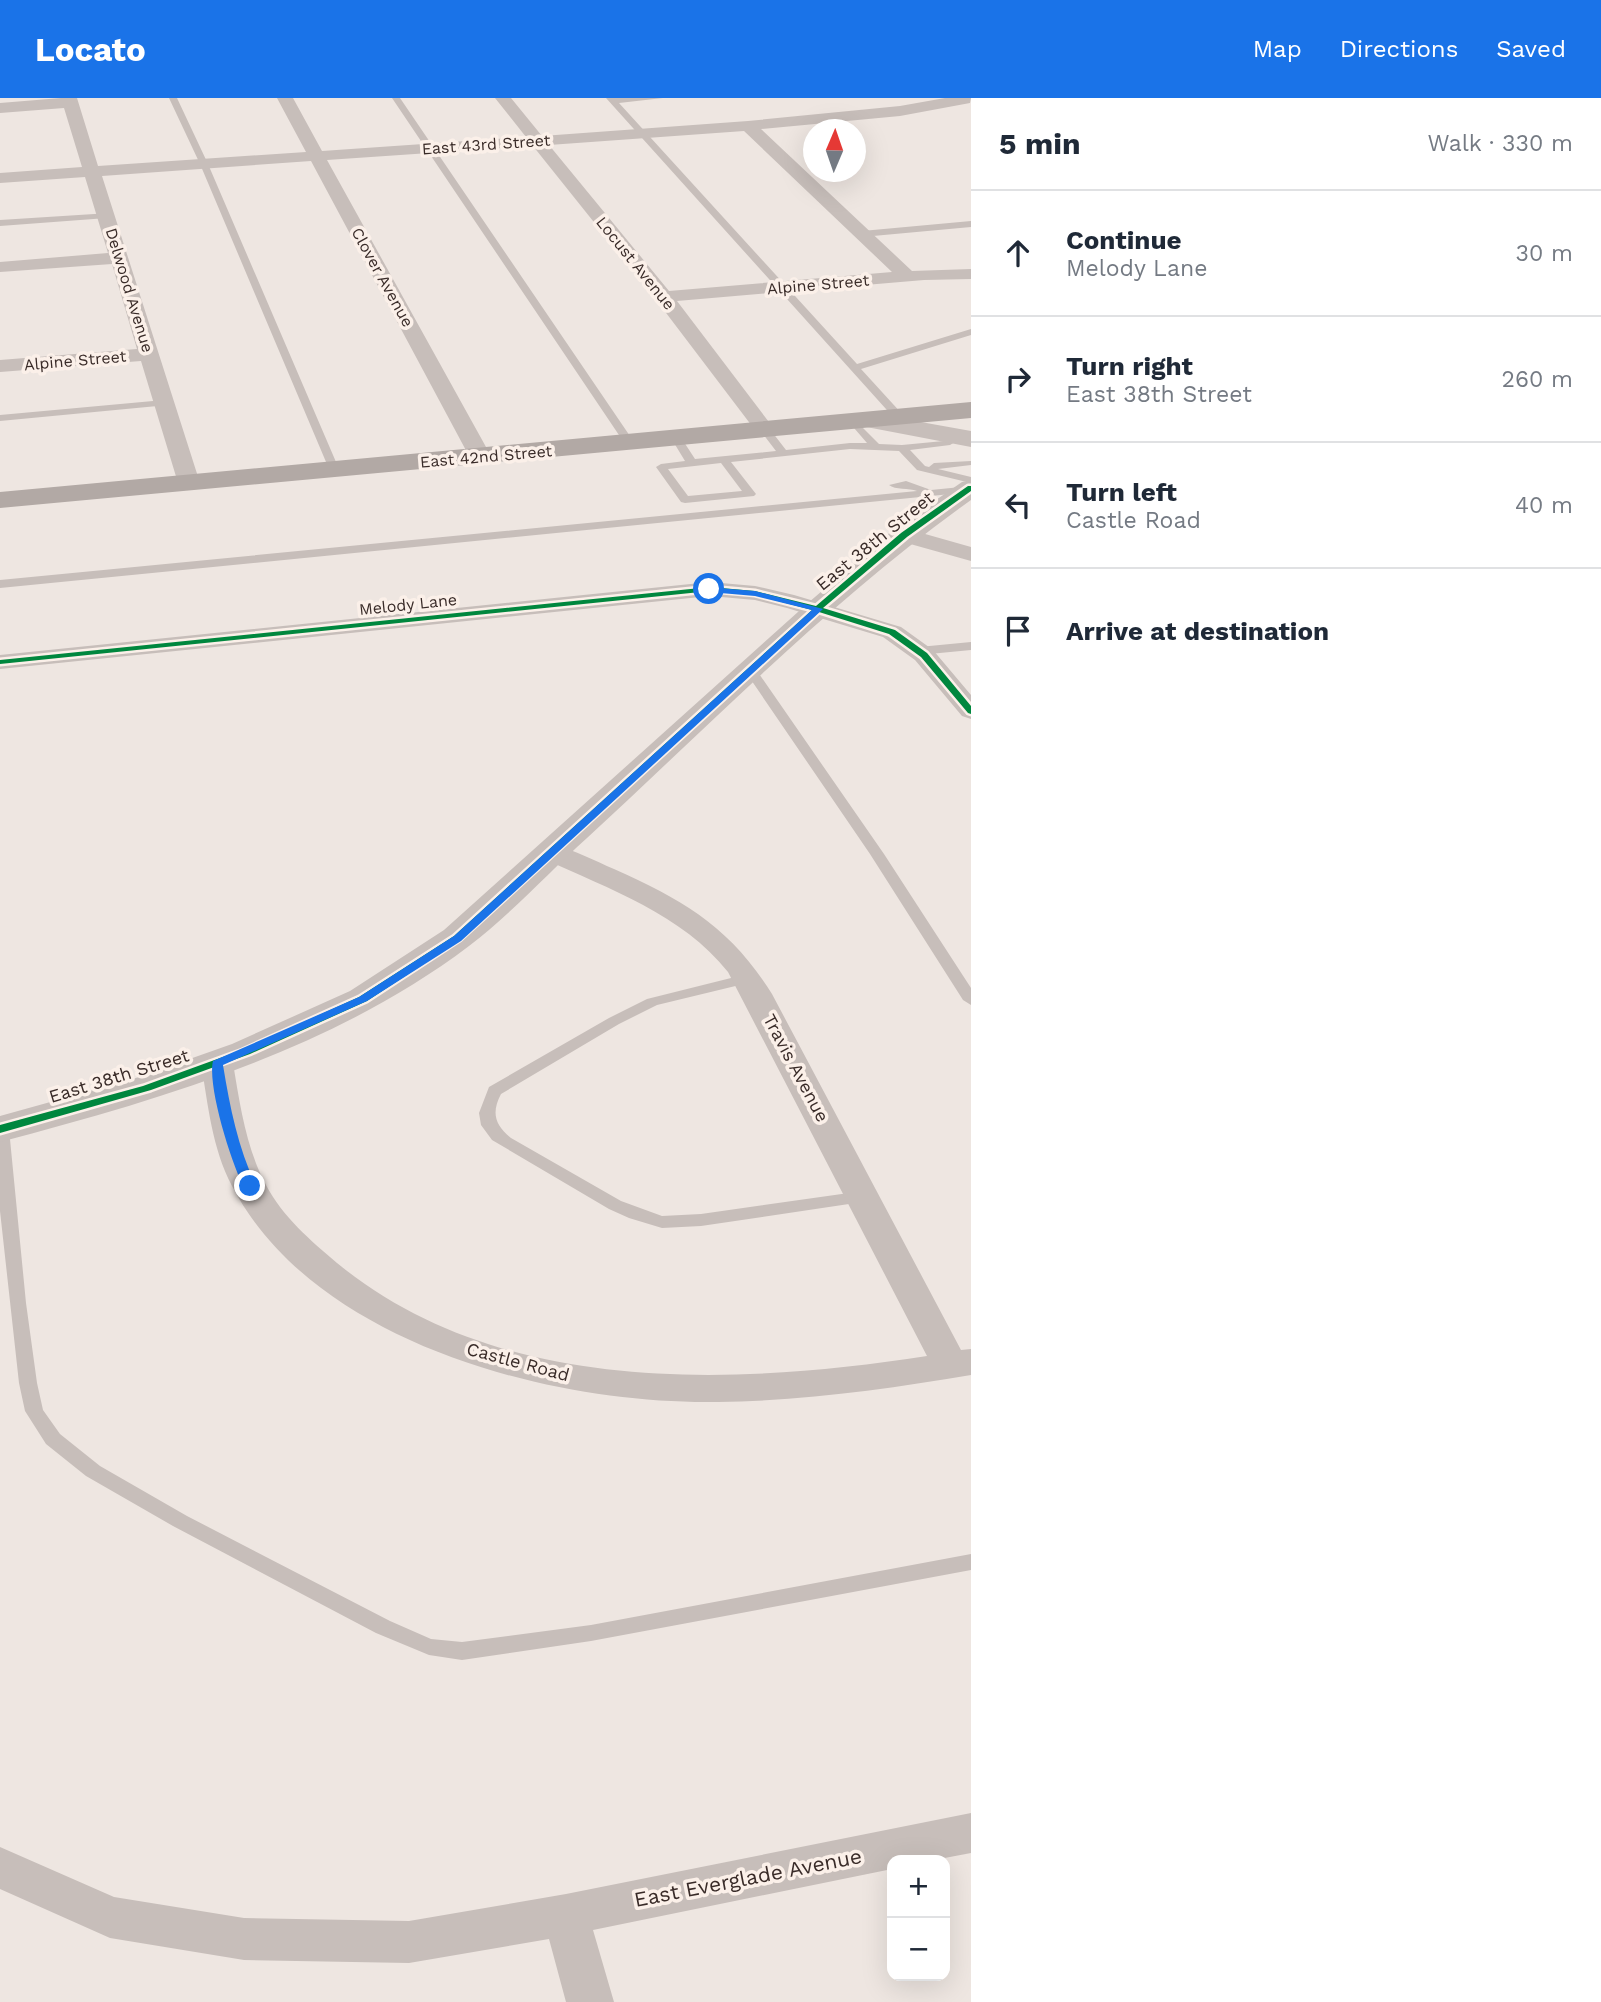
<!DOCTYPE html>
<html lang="en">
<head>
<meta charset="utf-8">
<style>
	body { margin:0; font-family:"Work Sans",sans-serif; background:#f6f6f7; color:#1f2937 }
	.controls { position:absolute; right:21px; bottom:21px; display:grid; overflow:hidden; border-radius:14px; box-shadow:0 7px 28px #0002 }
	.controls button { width:63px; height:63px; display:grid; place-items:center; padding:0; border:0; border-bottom:2px solid #e0e1e3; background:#fff; color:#1f2937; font:35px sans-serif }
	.compass { position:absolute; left:803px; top:21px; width:63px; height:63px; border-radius:50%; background:#fff; box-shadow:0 7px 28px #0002; rotate:2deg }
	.stop { position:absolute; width:21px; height:21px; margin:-16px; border:5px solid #1a73e8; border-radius:50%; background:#fff }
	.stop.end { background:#1a73e8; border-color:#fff; box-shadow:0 2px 7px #0008 }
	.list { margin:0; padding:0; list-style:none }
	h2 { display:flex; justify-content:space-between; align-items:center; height:91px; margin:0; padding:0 28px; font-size:30px }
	h2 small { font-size:23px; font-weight:400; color:#747a83 }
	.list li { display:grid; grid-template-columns:46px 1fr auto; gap:21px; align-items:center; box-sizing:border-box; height:126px; padding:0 28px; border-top:2px solid #e0e1e3 }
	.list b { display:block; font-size:26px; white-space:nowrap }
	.list p { margin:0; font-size:23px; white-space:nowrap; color:#747a83 }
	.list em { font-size:23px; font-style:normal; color:#747a83 }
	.icon { flex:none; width:38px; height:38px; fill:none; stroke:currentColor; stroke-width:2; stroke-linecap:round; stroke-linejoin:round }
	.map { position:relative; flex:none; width:971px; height:1904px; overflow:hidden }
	header { display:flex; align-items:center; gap:42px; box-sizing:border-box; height:98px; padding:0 35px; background:#1a73e8; color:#fff }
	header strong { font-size:33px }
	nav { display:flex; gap:38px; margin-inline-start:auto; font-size:24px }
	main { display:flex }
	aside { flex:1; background:#fff }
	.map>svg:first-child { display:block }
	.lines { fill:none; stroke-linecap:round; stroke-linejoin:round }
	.service { fill:#c7beba; fill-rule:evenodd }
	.minor { fill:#c7beba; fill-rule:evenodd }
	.tertiary { fill:#c7beba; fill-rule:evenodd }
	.trunk { fill:#b2a9a5; fill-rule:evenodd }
	.cycleway-casing { stroke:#fbf0e9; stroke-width:5 }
	.cycleway { fill:#00873e; fill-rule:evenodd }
	.route { fill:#1a73e8 }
	.labels { text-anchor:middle; stroke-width:7; stroke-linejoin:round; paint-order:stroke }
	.far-street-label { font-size:16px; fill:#392b28; stroke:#fbf0e9 }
	.street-label { font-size:18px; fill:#392b28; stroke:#fbf0e9 }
	.near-street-label { font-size:21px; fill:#392b28; stroke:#fbf0e9 }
</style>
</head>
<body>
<header>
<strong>Locato</strong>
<nav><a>Map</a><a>Directions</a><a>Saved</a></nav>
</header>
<main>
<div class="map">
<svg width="971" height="1904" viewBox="0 0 971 1904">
	<rect width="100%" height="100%" fill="#eee6e1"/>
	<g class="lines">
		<path class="service" d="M 169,0 L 177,0 L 208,66 L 339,371 L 338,373 L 329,371 L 200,66 Z
			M 392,0 L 400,0 L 634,344 L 633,346 L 625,346 Z
			M 606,0 L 663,0 L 619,5 L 857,266 L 971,231 L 971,237 L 861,271 L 903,317 L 903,321 L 895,321 Z
			M 110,115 L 111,117 L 107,120 L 0,128 L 0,122 Z
			M 971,123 L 971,129 L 862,139 L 858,136 L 862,133 Z
			M 164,302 L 168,303 L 168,307 L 0,323 L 0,317 Z
			M 853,320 L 879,346 L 902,347 L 954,342 L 955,344 L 950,347 L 910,352 L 925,368 L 929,369 L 934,365 L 971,363 L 971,367 L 938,371 L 971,379 L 971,385 L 917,372 L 899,353 L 850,351 L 731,364 L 756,396 L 754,398 L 685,405 L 681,404 L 656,369 L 661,366 L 685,363 L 671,340 L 676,337 L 680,338 L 695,361 L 776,353 L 760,332 L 765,329 L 769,330 L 786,352 L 850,345 L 867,345 L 848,323 ZM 721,365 L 742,393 L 688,398 L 668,371 Z
			M 906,383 L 931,392 L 971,388 L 971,394 L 0,490 L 0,482 L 917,393 C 909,390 895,392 889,387 Z
			M 971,544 L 971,552 L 919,557 L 913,553 L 919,549 Z
			M 751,569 L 755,570 L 884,756 L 971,890 L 971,907 L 963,902 L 870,756 L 745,573 Z
			M 747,876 L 752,878 L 755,881 L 752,884 L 657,907 L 619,926 L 501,996 C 491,1015 495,1027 511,1040 L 621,1103 L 662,1118 L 701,1116 L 863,1093 L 869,1095 L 872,1099 L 869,1103 L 701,1128 L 662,1130 L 629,1120 L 609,1111 L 492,1042 L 481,1027 L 479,1015 L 489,989 L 609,920 L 647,901 Z
			M 0,1026 L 7,1027 L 9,1031 L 26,1205 L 37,1285 L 43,1312 L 60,1336 L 100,1368 L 187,1418 L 390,1523 L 431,1541 L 462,1544 L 591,1527 L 971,1456 L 971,1472 L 591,1543 L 462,1562 L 429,1557 L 376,1535 L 173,1428 L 86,1378 L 46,1346 L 25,1313 L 19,1285 L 0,1113 Z"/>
		<path class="minor" d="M 61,0 L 77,0 L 98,68 L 306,54 L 277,0 L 293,0 L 322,53 L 526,39 L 495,0 L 511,0 L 542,38 L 748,23 L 900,8 L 945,0 L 971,0 L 970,5 L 900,18 L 761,31 L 912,173 L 971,171 L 971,181 L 924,182 L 677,203 L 775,332 L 772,336 L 758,336 L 657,203 L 533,48 L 327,62 L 491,358 L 488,363 L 472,363 L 469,358 L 311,63 L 102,78 L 200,385 L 197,390 L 181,390 L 178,385 L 141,263 L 0,274 L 0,262 L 137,251 L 112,166 L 0,174 L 0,164 L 108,155 L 85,79 L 0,85 L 0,75 L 82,69 L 64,10 L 0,15 L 0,5 ZM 744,33 L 892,174 L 669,193 L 549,47 Z
			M 904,430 L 971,449 L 971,463 L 896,442 L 893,437 L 896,432 Z
			M 710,484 L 755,488 L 794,497 L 901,529 L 933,552 L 971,597 L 971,621 L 962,618 L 915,562 L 883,539 L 787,510 L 755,502 L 710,498 L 0,571 L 0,557 Z
			M 554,747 C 575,752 595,763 614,771 C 685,803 730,829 772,896 L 961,1252 L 971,1251 L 971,1277 C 888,1291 803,1303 718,1304 C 554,1307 314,1246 232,1088 C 212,1050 208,1007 201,965 L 206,958 L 217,955 L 228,958 L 233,965 C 240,1007 246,1050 266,1087 C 282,1118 311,1143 337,1165 C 499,1298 732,1288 927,1258 L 728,874 C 682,816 609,791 544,761 L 540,755 L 544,749 Z
			M 971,1715 L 971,1755 L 934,1762 L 892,1762 L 892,1771 L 593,1832 L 614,1904 L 566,1904 L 549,1841 L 409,1865 L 244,1862 L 110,1840 L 0,1791 L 0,1749 L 114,1799 L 244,1820 L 409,1823 L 566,1796 Z"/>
		<path class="tertiary" d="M 865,314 L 971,333 L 971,349 L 856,327 L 852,322 L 856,317 Z
			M 971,382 L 971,402 C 832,501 712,625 587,740 C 549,774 509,818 469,848 C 333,951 163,1001 0,1044 L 0,1018 L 133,981 L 232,946 L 350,893 L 444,832 L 808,505 L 894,431 L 962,384 Z"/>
		<path class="trunk" d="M 971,304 L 971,320 L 0,410 L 0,394 Z"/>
		<defs>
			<path id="cycleway" d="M 968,388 L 971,388 L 971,393 L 907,439 L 823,510 L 895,532 L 927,555 L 971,608 L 971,616 L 968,615 L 921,559 L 889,536 L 819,514 L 460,842 L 367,903 L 250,956 L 151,992 L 0,1035 L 0,1027 L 143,988 L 242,952 L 359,899 L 454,838 L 812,512 L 755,497 L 710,493 L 0,566 L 0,562 L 710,489 L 755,493 L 816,508 L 901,435 Z"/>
		</defs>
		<use href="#cycleway" class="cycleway-casing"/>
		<use href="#cycleway" class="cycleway"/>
	</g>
	<path class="route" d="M 706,489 L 755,493 L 823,511 L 461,843 L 367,903 L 223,967 C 230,1010 238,1049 256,1088 L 250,1093 L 245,1091 C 232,1068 207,988 213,963 L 359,899 L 454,838 L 812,512 L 755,498 L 709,494 Z"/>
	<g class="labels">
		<g class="far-street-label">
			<text transform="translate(486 46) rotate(-4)" y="6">East 43rd Street</text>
			<text transform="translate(636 165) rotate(51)" y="6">Locust Avenue</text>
			<text transform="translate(383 179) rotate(61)" y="6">Clover Avenue</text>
			<text transform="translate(818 186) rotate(-5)" y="6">Alpine Street</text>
			<text transform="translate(130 192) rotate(73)" y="6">Delwood Avenue</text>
			<text transform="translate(75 262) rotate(-5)" y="6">Alpine Street</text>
			<text transform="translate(486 358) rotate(-5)" y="6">East 42nd Street</text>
			<text transform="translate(408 506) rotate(-6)" y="6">Melody Lane</text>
		</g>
		<g class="street-label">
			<text transform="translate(875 443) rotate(-39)" y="6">East 38th Street</text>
			<text transform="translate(796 970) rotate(62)" y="6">Travis Avenue</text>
			<text transform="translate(119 978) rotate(-17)" y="6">East 38th Street</text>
			<text transform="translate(518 1264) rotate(15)" y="6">Castle Road</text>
		</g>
		<g class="near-street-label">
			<text transform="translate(748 1780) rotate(-11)" y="7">East Everglade Avenue</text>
		</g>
	</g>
</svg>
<div class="controls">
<button>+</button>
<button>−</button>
</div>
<svg class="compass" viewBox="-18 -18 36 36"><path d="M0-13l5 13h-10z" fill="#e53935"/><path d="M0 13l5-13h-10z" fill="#747a83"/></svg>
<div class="stop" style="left:709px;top:491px"></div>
<div class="stop end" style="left:250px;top:1088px"></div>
</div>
<aside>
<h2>5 min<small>Walk · 330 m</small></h2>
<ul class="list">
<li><svg class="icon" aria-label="ahead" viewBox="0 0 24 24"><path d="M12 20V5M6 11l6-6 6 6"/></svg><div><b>Continue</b><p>Melody Lane</p></div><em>30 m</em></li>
<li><svg class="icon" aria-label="right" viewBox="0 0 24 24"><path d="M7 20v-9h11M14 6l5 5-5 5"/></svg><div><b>Turn right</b><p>East 38th Street</p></div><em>260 m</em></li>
<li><svg class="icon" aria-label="left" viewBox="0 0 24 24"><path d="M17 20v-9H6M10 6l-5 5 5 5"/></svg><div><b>Turn left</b><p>Castle Road</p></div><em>40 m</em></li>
<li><svg class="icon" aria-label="arrive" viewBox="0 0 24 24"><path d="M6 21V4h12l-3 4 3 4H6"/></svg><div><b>Arrive at destination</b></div></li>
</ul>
</aside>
</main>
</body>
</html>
